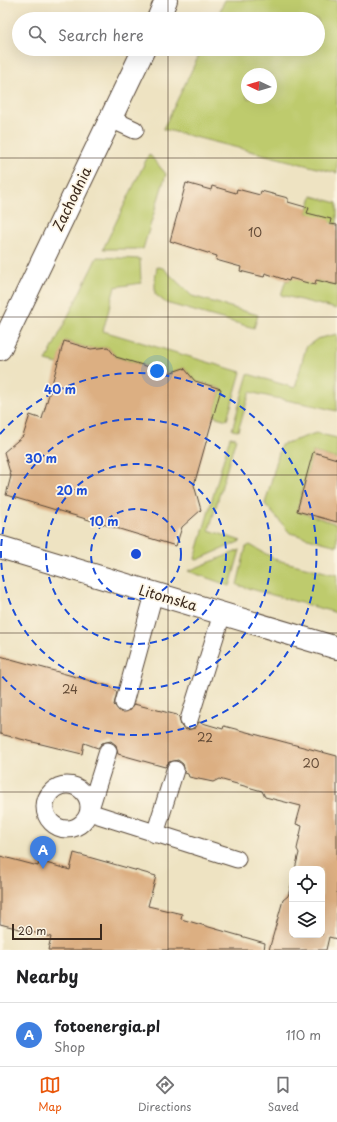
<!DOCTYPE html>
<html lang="en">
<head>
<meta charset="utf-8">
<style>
	body { margin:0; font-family:"Playpen Sans",sans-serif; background:#f6f6f6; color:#202124 }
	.controls { position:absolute; right:12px; bottom:12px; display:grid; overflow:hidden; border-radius:8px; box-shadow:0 4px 16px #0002 }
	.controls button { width:36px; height:36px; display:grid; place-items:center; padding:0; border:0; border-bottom:1px solid #e0e0e0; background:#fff; color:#202124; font:20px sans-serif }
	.compass { position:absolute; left:241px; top:68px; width:36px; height:36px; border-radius:50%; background:#fff; box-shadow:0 4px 16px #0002; rotate:274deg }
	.scale { position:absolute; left:12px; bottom:10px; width:90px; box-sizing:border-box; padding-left:4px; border:2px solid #3b2a1e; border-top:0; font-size:11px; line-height:14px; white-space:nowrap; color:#3b2a1e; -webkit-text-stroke:3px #fcf5e5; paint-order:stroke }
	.you { position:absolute; left:157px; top:371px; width:14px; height:14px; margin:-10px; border:3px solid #fff; border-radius:50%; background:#1a73e8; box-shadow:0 0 0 6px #1a73e833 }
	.badge { display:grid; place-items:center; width:26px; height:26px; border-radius:50%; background:#ea580c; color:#fff; font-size:13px; font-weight:700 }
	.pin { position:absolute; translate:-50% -33px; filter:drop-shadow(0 1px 2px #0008) }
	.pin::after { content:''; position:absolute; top:21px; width:14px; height:12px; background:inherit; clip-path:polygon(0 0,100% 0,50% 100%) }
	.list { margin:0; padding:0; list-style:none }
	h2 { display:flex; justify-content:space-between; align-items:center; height:52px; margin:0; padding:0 16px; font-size:17px }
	h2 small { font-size:13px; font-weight:400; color:#757577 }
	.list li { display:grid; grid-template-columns:26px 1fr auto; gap:12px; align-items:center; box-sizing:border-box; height:64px; padding:0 16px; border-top:1px solid #e0e0e0 }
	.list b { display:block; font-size:15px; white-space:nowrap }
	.list p { margin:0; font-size:13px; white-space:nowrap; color:#757577 }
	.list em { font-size:13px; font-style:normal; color:#757577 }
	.icon { flex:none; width:22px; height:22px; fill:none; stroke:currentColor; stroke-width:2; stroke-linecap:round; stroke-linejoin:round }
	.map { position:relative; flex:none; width:337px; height:950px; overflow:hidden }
	.search { position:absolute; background:#fff; box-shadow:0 4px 16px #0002; left:12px; right:12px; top:12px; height:44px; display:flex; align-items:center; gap:10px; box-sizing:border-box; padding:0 14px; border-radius:22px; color:#757577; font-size:15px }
	.sheet { height:116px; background:#fff }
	nav { display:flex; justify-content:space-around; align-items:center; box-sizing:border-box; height:56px; border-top:1px solid #e0e0e0; background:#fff; font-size:11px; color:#757577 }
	nav a { display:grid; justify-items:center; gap:2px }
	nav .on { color:#ea580c }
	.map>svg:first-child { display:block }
	.green { fill:#becb6d; stroke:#7c7a46; fill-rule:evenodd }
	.building { fill:#dcaf82 }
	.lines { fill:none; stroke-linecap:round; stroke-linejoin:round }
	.service-casing { stroke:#564637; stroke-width:19 }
	.minor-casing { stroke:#564637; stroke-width:24 }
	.tertiary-casing { stroke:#564637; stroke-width:24 }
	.service { stroke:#fff; stroke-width:17 }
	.minor { stroke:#fff; stroke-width:22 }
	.tertiary { stroke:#fff; stroke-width:22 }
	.grid { fill:none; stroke:#3b2a1e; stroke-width:1; stroke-opacity:0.55 }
	.ring { fill:none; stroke:#1d4ed8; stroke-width:2; stroke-dasharray:7 5 }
	.labels { text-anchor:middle; stroke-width:3.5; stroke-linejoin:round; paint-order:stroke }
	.number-label { font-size:12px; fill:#634b37 }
	.street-label { font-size:14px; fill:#3b2a1e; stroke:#fcf5e5 }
	.centre { fill:#1d4ed8; stroke:#fcf5e5; stroke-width:2 }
	.ring-label { font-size:12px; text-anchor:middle; font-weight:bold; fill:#1d4ed8; stroke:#fcf5e5; stroke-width:3.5; stroke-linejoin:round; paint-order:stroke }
</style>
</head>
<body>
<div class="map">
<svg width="337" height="950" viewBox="0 0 337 950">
	<rect width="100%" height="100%" fill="#fcf5e5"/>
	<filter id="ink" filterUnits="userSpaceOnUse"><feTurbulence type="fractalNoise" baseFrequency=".025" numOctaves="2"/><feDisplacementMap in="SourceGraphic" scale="8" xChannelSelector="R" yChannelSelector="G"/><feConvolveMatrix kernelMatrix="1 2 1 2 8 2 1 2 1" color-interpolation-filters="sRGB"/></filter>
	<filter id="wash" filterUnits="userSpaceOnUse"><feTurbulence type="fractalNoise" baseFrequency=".012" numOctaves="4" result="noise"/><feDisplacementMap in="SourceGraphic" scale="16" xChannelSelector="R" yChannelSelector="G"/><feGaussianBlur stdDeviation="0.9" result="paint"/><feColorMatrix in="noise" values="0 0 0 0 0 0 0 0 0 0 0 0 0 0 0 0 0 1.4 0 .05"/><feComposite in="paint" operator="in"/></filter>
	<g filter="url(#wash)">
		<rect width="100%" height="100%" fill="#eee3c2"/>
		<path class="green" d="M 225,0 L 337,0 L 337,173 L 163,129 L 202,49 L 318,49 L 318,19 L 216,19 ZM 247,74 L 271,74 L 271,98 L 247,98 Z
			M 149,154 L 166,174 L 143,249 L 103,249 Z
			M 312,196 L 337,203 L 337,225 L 307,213 Z
			M 97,257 L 140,259 L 141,283 L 115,287 L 103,331 L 241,372 L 227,420 L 213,416 L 221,389 L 195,381 L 184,368 L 169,373 L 116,357 L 108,347 L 91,349 L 65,341 L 58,364 L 46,361 Z
			M 157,267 L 163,268 L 192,296 L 258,315 L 254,328 L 166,303 L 155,294 L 155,280 Z
			M 290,278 L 316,280 L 337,285 L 337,309 L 281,295 L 286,280 L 289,281 Z
			M 337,334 L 337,411 C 308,403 279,400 250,392 L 238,431 L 232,430 L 248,374 L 295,388 L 306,347 L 317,339 Z
			M 316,433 L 337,438 L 337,459 L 313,452 L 297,511 L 337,524 L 337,546 L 290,533 L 265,504 L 281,445 Z
			M 230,437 L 236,438 L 209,530 L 241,541 L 197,560 L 195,559 Z
			M 250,545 L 277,560 L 337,575 L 337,613 L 237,585 L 246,547 Z
			M 240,550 L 230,586 L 188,571 Z"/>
		<g id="blocks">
			<path class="building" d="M 186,183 L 211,190 L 212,186 L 236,193 L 237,189 L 260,195 L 261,191 L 288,198 L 288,202 L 309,208 L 307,213 L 331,219 L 330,224 L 337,225 L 337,285 L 316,280 L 315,285 L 290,278 L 289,281 L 265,273 L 264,277 L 240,271 L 241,267 L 216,260 L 217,256 L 170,241 Z
				M 64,341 L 91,349 L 108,347 L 116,357 L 169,373 L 184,368 L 195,381 L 221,389 L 194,485 L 201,510 L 182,527 L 176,546 L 6,495 L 11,476 L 4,452 L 23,436 L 30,415 L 42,419 Z
				M 313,452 L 337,459 L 337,522 L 297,511 Z
				M 0,656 L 109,686 L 117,692 L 114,705 L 121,712 L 131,710 L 134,704 L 177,715 L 179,717 L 181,726 L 186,730 L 195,728 L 199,722 L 223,729 L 224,726 L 337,756 L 337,939 L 329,937 L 326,950 L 269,950 L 283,900 L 288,896 L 292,882 L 292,935 L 322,935 L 322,869 L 295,869 L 299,853 L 297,849 L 302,826 L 296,824 L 301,806 L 265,797 L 262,791 L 219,779 L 213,782 L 189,777 L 188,774 L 185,773 L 183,764 L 178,760 L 169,762 L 165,767 L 118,754 L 116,745 L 111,741 L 102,743 L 98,748 L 84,743 L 82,754 L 0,734 Z
				M 74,853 L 156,876 L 148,906 L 182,914 L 181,919 L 265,943 L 264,950 L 48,950 L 51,937 L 0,924 L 0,856 L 38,866 L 39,861 L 70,870 Z"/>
		</g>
	</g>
	<g filter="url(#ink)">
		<use href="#blocks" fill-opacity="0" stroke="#564637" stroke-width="1"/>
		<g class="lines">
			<defs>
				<path id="service" d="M 111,119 L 135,130
					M 124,703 L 154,594
					M 189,720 L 222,614
					M 108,751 L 89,812 L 237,859
					M45 807a22 22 0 1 1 44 0a22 22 0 1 1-44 0Z
					M 155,834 L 175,770"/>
				<path id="minor" d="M 0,547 L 337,648"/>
				<path id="tertiary" d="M 158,19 L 166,0
					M 0,349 L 144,49"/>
			</defs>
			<use href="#service" class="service-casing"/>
			<use href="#minor" class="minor-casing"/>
			<use href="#tertiary" class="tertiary-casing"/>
			<use href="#service" class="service"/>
			<use href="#minor" class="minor"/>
			<use href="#tertiary" class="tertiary"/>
		</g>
	</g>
	<path class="grid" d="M 168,0 L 168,19M 168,49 L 168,950M 0,158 L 337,158M 0,317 L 337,317M 0,475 L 337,475M 0,633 L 337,633M 0,792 L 337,792"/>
	<g class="ring">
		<circle cx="136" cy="554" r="45"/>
		<circle cx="136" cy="554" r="90"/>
		<circle cx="136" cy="554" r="135"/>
		<path d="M0 434A181 181 0 1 1 0 674"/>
	</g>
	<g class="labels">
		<g class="number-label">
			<text x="255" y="237">10</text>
			<text x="70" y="694">24</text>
			<text x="205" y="742">22</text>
			<text x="311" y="768">20</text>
		</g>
		<g class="street-label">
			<text transform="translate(72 199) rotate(-64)" y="5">Zachodnia</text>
			<text transform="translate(168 598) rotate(16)" y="5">Litomska</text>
		</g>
	</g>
	<circle cx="136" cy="554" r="6" class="centre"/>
	<g class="ring-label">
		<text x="60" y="394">40 m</text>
		<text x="41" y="463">30 m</text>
		<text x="72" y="495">20 m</text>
		<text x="104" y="526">10 m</text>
	</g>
</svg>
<div class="controls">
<button><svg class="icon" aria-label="locate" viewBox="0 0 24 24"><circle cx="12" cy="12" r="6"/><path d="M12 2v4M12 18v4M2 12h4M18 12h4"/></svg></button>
<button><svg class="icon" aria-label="layers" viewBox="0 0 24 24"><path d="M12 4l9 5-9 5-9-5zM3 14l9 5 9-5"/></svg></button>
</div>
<svg class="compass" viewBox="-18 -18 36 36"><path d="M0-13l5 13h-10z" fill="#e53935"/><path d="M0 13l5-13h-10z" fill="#757577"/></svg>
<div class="scale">20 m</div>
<div class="you"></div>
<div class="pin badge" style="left:43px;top:869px;background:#3f7fe0">A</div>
<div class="search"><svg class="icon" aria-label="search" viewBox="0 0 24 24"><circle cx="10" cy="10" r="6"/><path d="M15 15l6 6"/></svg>Search here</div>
</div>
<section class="sheet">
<h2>Nearby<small></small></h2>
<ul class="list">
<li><span class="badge" style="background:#3f7fe0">A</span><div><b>fotoenergia.pl</b><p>Shop</p></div><em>110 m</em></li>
</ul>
</section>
<nav>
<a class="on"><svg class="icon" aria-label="map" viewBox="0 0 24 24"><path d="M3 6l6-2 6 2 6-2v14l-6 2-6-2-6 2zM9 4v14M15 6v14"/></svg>Map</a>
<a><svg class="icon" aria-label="directions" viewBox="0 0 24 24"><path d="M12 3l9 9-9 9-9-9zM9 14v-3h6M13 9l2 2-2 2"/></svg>Directions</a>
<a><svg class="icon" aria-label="saved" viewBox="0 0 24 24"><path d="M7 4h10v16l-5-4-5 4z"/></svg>Saved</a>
</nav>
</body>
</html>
